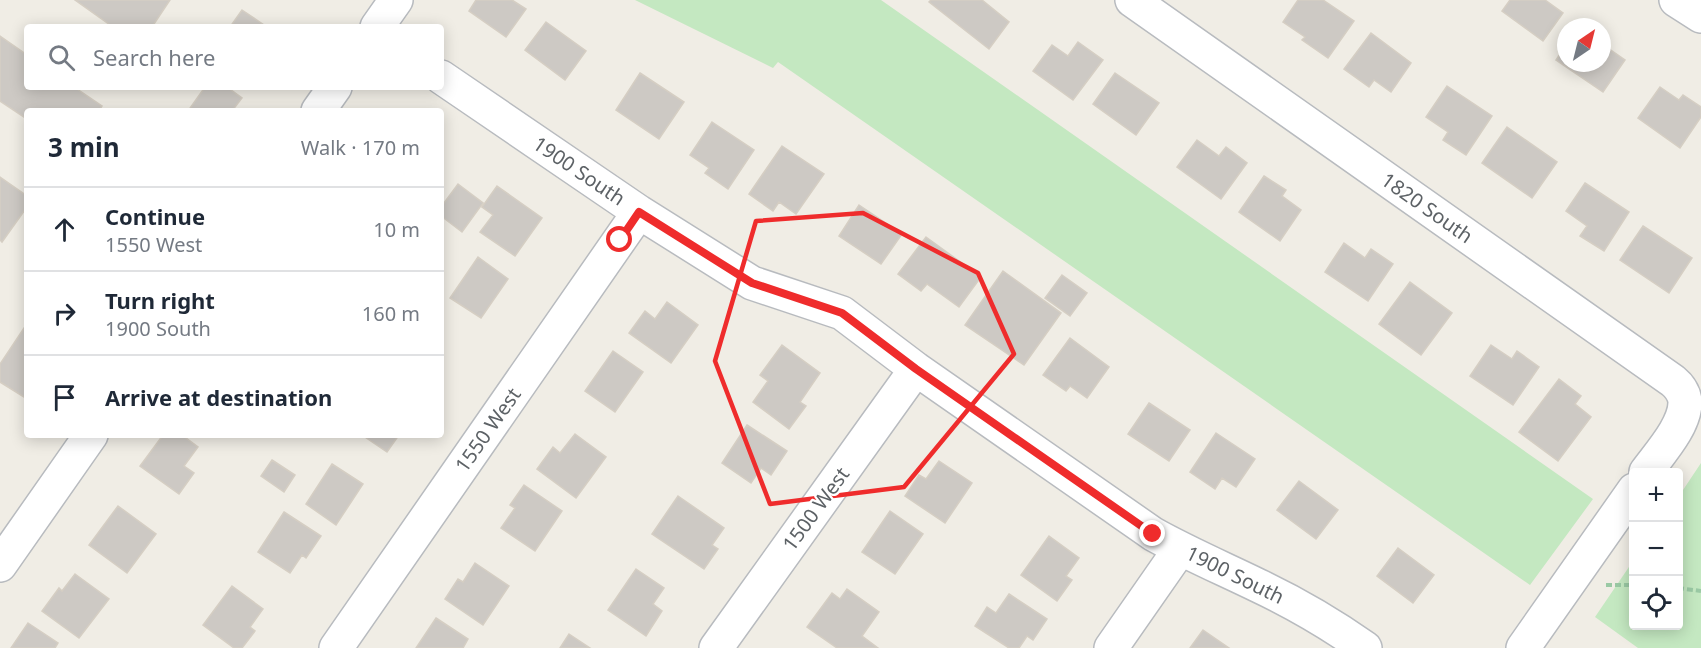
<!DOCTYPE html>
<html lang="en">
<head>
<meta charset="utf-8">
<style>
	body { margin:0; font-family:"Noto Sans",sans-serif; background:#f2f2f3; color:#1f2937 }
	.controls { position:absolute; right:18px; bottom:18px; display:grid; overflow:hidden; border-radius:6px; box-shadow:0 3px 15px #0003 }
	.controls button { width:54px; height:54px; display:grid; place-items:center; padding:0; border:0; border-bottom:2px solid #e0e1e3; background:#fff; color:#1f2937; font:30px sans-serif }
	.compass { position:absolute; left:1557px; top:18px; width:54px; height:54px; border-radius:50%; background:#fff; box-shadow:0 3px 15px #0003; rotate:35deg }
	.stop { position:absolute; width:18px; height:18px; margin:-14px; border:4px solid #ef2c2c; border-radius:50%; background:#fff }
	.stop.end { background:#ef2c2c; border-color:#fff; box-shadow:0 2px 6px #0008 }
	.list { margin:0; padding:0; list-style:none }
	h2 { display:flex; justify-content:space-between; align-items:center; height:78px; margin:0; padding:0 24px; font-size:26px }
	h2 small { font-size:20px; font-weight:400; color:#747a83 }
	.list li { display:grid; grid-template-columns:39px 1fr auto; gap:18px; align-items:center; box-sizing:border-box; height:84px; padding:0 24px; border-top:2px solid #e0e1e3 }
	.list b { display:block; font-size:22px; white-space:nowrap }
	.list p { margin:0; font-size:20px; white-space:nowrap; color:#747a83 }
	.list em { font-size:20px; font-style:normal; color:#747a83 }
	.icon { flex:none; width:33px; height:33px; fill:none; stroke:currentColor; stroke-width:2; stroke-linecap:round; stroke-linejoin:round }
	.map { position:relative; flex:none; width:1701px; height:648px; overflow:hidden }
	.search { position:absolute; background:#fff; box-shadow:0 3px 15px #0003; left:24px; top:24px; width:420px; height:66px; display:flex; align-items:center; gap:15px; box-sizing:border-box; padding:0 21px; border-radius:6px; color:#747a83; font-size:22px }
	.panel { position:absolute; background:#fff; box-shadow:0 3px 15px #0003; left:24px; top:108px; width:420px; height:330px; border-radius:6px }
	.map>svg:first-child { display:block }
	.green { fill:#c4e8c1 }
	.building { fill:#cdc9c4; stroke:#d5cec3; stroke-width:1.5 }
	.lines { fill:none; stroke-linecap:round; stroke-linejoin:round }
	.minor-casing { stroke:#b8bbbf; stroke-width:36 }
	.path { stroke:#9ac9a4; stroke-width:4; stroke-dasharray:6 3; stroke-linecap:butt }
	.minor { stroke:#fff; stroke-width:33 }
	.route { stroke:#ef2c2c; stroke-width:8 }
	.marked { fill:none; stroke:#ef2c2c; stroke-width:4.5; stroke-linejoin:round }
	.labels { text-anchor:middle; stroke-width:4.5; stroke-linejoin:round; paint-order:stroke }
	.street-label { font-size:20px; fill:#5d6266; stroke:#fff }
</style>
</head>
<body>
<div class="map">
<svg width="1701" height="648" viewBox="0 0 1701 648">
	<rect width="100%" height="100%" fill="#f0ede5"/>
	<path class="green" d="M 635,0 L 881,0 L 1593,499 L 1530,585 L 778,62 L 773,68 Z
		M 1701,463 L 1701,648 L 1638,648 L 1595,617 L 1633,561 L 1634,626 L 1678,626 L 1679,496 Z"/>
	<path class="building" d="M 75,0 L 170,0 L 152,27 L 113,27 Z
		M 476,0 L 512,0 L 526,9 L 506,37 L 469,11 Z
		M 931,0 L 982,0 L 1009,22 L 989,49 L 929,2 Z
		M 1298,0 L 1323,0 L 1354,21 L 1328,58 L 1302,40 L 1305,37 L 1283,22 Z
		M 1510,0 L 1545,0 L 1563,13 L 1543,41 L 1502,11 Z
		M 242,10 L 267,27 L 230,27 Z
		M 546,22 L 586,51 L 565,80 L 525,50 Z
		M 1371,33 L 1411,63 L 1391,92 L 1374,80 L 1369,87 L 1344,69 Z
		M 0,36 L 27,55 L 27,87 L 74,87 L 102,106 L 99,111 L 27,111 L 27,119 L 0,101 Z
		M 1602,37 L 1609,41 L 1605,46 L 1625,60 L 1603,92 L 1556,60 L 1566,45 L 1566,63 L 1602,63 Z
		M 1078,42 L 1103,60 L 1073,100 L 1033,71 L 1052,45 L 1068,56 Z
		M 640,73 L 684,102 L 659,139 L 616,110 Z
		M 1115,73 L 1159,103 L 1136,135 L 1093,104 Z
		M 1447,86 L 1492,116 L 1466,155 L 1443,140 L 1448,132 L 1426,117 Z
		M 205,87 L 227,87 L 242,98 L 232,111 L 188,111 Z
		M 1660,87 L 1679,100 L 1683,95 L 1701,107 L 1701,117 L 1680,148 L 1638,118 Z
		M 712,122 L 754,150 L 728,189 L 705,173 L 709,168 L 690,155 Z
		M 1507,127 L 1557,162 L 1532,198 L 1482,163 Z
		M 1197,140 L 1219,156 L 1226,147 L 1247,163 L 1221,199 L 1177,167 Z
		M 782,146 L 824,174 L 796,214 L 779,202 L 773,211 L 749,194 Z
		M 1264,176 L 1286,190 L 1282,196 L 1301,210 L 1280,241 L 1239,212 Z
		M 0,177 L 27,196 L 27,207 L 2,242 L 0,240 Z
		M 1585,183 L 1629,212 L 1604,251 L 1580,236 L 1587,226 L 1566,211 Z
		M 458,184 L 483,203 L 462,232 L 441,216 L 441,207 Z
		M 497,186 L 542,218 L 515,256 L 480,232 L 493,215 L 482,207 Z
		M 859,205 L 902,234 L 881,264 L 839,236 Z
		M 1643,226 L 1692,258 L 1669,293 L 1620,260 Z
		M 926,237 L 981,277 L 959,307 L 927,284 L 921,291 L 898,274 Z
		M 1344,243 L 1365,258 L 1371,249 L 1393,264 L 1368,301 L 1325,272 Z
		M 478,257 L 508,279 L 481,318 L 450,298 Z
		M 1003,271 L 1061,313 L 1024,365 L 965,325 Z
		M 1062,275 L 1087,293 L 1070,316 L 1045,298 Z
		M 1410,282 L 1452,313 L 1421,355 L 1379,324 Z
		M 667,302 L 698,325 L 671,363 L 629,333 L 645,311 L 655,319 Z
		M 24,328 L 27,330 L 27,399 L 0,382 L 0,364 Z
		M 1070,338 L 1109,367 L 1087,398 L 1070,386 L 1066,391 L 1043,375 Z
		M 782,345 L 820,373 L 800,402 L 806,406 L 789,429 L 753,402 L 768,381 L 760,375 Z
		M 1491,345 L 1512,359 L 1517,351 L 1539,367 L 1513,405 L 1470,376 Z
		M 613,351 L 643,372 L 615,412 L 585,391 Z
		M 1559,379 L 1581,396 L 1575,404 L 1591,417 L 1558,461 L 1519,432 Z
		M 1149,403 L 1190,430 L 1169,461 L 1128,434 Z
		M 747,425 L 787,451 L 771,475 L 761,468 L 751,483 L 722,463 Z
		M 1216,433 L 1255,459 L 1236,487 L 1222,478 L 1215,489 L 1190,472 Z
		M 575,434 L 606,457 L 576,498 L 537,469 L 553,447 L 560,453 Z
		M 163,435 L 182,435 L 198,447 L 184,466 L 194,473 L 179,494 L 140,466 Z
		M 362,435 L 399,435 L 387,452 Z
		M 272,460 L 295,475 L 284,492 L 261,476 Z
		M 939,461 L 972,483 L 945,523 L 905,496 L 919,475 L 926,479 Z
		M 332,464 L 363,484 L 336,525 L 306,504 Z
		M 1299,481 L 1338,510 L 1316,539 L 1277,510 Z
		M 524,485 L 562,511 L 535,551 L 501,528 L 515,508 L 510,505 Z
		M 678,496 L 724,528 L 712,545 L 718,549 L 704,569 L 652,534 Z
		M 118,506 L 156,534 L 127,573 L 89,545 Z
		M 890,511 L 923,534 L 895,574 L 862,552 Z
		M 284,512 L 321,536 L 306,558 L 302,555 L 290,573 L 258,552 Z
		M 1049,536 L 1079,558 L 1066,576 L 1072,580 L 1057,601 L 1021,575 Z
		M 1398,548 L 1434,575 L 1413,603 L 1377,576 Z
		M 475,563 L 509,586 L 483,625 L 445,599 L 458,579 L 463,582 Z
		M 636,569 L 664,588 L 653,604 L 662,611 L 646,636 L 608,610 Z
		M 75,574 L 109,599 L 79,638 L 42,611 L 59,588 L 62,591 Z
		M 232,586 L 263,609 L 250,627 L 255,631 L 242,648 L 234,648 L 203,625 Z
		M 847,589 L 879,612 L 862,636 L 878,648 L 837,648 L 807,627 L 832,593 L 840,599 Z
		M 1009,594 L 1047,619 L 1033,640 L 1027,636 L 1019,648 L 1009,648 L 975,626 L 987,607 L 996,613 Z
		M 436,618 L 468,639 L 463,648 L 416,648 Z
		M 28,623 L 58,643 L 55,648 L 11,648 Z
		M 1203,630 L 1229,648 L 1190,648 Z
		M 569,634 L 590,648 L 560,648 Z"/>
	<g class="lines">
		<defs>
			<path id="minor" d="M 1132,0 L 1673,381 C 1679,386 1684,393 1685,401 C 1686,425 1659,454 1646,472
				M 1676,0 L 1701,16
				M 377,27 L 396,0
				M 441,77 L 639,212 L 752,283 L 842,313 L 916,369 L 1153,534 C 1187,553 1222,568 1257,585 C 1295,603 1331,624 1365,648
				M 318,111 L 335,87
				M 0,565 L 91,435
				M 336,648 L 639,212
				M 716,648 L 916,369
				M 1111,648 L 1180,549
				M 1523,648 L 1634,490"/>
		</defs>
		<use href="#minor" class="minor-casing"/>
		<path class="path" d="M 1606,585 L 1634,585
			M 1678,588 L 1701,591"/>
		<use href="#minor" class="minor"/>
	</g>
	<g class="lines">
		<path class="route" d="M 620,240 L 639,212 L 752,283 L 842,313 L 916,369 L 1153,534"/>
	</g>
	<path class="marked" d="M 863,213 L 978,273 L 1014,354 L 904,487 L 770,504 L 715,361 L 756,221 Z"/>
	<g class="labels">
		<g class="street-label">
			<text transform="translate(579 171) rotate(34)" y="7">1900 South</text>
			<text transform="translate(1427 208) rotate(35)" y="7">1820 South</text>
			<text transform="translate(488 430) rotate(-55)" y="7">1550 West</text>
			<text transform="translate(816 509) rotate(-54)" y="7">1500 West</text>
			<text transform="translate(1235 575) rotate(26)" y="7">1900 South</text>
		</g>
	</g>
</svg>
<div class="controls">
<button>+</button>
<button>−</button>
<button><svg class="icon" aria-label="locate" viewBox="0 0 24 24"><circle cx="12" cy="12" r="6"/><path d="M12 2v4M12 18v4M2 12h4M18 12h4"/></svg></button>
</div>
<svg class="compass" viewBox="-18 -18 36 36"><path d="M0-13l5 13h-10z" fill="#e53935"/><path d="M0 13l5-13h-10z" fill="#747a83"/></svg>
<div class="stop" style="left:620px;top:240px"></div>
<div class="stop end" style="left:1153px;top:534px"></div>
<div class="search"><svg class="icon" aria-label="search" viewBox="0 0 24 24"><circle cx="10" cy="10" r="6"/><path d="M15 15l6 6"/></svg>Search here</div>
<section class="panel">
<h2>3 min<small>Walk · 170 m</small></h2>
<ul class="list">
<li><svg class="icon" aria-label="ahead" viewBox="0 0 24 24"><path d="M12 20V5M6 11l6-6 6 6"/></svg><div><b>Continue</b><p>1550 West</p></div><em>10 m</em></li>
<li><svg class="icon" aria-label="right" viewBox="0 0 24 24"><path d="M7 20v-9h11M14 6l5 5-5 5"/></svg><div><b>Turn right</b><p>1900 South</p></div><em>160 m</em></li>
<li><svg class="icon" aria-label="arrive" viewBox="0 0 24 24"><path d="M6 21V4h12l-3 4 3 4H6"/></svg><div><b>Arrive at destination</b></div></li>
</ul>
</section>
</div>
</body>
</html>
